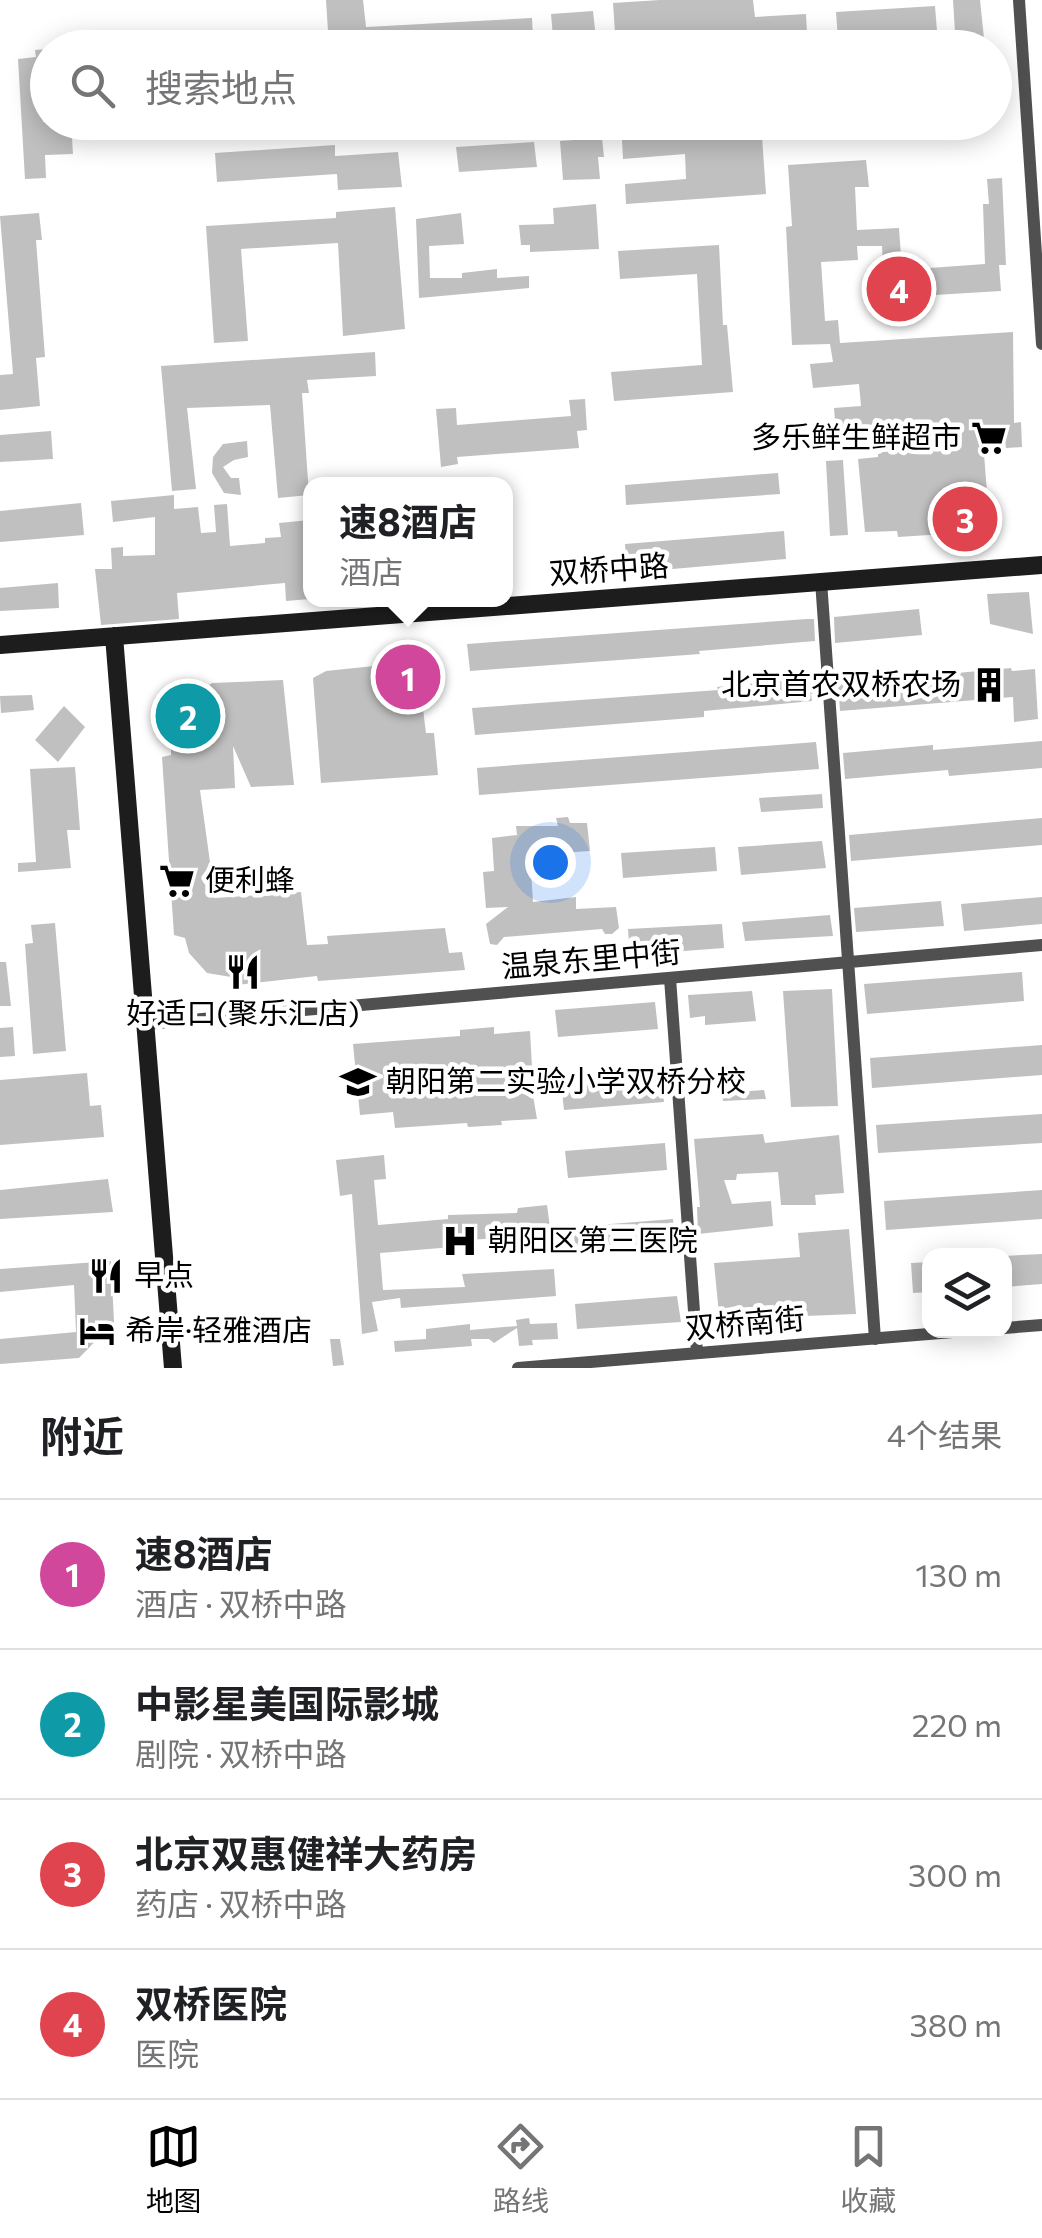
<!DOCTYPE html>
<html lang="zh">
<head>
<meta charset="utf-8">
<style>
	body { margin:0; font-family:Commissioner,"Noto Sans SC",sans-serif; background:#f2f2f2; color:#202124 }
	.controls { position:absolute; right:30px; bottom:30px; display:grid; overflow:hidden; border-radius:20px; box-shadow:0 5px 25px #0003 }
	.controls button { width:90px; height:90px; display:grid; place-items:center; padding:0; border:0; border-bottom:2px solid #e0e0e0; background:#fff; color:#202124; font:50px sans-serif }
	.you { position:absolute; left:550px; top:862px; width:35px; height:35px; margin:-25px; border:8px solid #fff; border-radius:50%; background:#1a73e8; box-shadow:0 0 0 15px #1a73e833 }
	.badge { display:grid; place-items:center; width:65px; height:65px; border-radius:50%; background:#000; color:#fff; font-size:32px; font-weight:700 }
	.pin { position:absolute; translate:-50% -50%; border:5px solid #fff; box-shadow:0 2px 10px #0006 }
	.popup { position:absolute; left:303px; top:477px; width:210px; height:130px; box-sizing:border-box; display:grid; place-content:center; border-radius:20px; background:#fff; filter:drop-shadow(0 2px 8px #0005); font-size:32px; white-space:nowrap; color:#757577 }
	.popup b { font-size:38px; color:#202124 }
	.popup::after { content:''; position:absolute; left:50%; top:100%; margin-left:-20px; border:20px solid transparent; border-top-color:#fff }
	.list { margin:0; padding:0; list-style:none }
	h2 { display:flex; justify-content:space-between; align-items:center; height:130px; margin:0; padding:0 40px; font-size:42px }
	h2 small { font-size:32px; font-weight:400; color:#757577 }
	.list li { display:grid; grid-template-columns:65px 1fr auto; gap:30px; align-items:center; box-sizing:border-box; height:150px; padding:0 40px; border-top:2px solid #e0e0e0 }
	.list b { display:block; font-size:38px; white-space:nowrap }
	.list p { margin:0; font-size:32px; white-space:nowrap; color:#757577 }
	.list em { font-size:32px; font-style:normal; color:#757577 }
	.icon { flex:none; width:55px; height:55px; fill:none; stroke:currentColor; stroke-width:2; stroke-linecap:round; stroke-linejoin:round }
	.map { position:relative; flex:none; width:1042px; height:1368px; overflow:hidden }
	.search { position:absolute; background:#fff; box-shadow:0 5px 25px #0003; left:30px; right:30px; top:30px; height:110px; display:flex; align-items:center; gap:25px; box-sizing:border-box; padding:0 35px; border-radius:55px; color:#757577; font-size:38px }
	.sheet { height:730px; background:#fff }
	nav { display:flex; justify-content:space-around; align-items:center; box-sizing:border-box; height:140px; border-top:2px solid #e0e0e0; background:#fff; font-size:28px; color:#757577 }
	nav a { display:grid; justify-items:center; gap:5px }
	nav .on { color:#000 }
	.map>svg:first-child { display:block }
	.building { fill:#c0c0c0 }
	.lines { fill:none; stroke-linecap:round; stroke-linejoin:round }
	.street { stroke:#505050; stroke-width:12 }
	.secondary { stroke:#1d1d1d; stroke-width:18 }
	.labels { text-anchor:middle; stroke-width:9; stroke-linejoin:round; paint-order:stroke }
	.poi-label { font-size:30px; fill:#000; stroke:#fff; text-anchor:start }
	.street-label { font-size:30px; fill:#000; stroke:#fff }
</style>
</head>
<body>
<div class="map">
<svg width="1042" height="1368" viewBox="0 0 1042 1368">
	<rect width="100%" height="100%" fill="#fff"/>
	<path class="building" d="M 326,0 L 363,0 L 366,27 L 532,18 L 533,38 L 493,40 L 494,48 L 215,48 L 215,40 L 328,31 Z
		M 660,0 L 753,0 L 755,17 L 806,14 L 807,33 L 756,36 L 757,48 L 616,48 L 613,3 Z
		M 953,0 L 980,0 L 985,48 L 956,48 Z
		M 935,6 L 937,31 L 838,39 L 836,12 Z
		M 593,11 L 597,48 L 554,48 L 551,14 Z
		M 48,49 L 48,92 L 41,92 L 43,122 L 71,122 L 73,154 L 45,155 L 46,178 L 25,179 L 18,59 L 36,57 L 35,50 Z
		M 378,122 L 405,122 L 405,130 L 379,132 Z
		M 621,122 L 761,122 L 766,194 L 626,204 L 625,184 L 686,179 L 685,154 L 623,159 Z
		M 781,122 L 852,122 L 853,134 L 782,140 Z
		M 602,138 L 604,157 L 598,157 L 600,179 L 563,180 L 560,141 Z
		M 534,142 L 537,167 L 459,172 L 456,147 Z
		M 335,145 L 335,156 L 398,152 L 402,187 L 338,190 L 337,174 L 217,182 L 215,153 Z
		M 866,160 L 869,187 L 855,187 L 857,230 L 899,228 L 902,270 L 985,264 L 983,204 L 989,204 L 987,179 L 1002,178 L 1006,265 L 999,265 L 1001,291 L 885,298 L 882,246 L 857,246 L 858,260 L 821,262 L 825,321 L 838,320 L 840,343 L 1013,332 L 1014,423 L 1021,422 L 1022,447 L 1006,448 L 1005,440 L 983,441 L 990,531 L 898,537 L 897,531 L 865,532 L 858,459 L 878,457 L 878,454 L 882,453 L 880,432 L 836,434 L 834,408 L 861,406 L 859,384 L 813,388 L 810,364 L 833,362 L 830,344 L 792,345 L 786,227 L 792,226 L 788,165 Z
		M 596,204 L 599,249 L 530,252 L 530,245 L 521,245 L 519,225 L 554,224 L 553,208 Z
		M 395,207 L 405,329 L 343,336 L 338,243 L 241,249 L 248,341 L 214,343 L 206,226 L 336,218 L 336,212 Z
		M 39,213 L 42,240 L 36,240 L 45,357 L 36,358 L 40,406 L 0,410 L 0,375 L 13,374 L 0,216 Z
		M 461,213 L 464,244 L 429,246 L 430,278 L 462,278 L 462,273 L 497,269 L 497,278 L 529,276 L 529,288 L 419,298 L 416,219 Z
		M 719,245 L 723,325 L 727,325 L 733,392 L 614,401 L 611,372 L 702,365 L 697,274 L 620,279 L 618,251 Z
		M 375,352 L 376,376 L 307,380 L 309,393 L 302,393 L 309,495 L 278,498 L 270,405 L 187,408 L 196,489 L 172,491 L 161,366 Z
		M 585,399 L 587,430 L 577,431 L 579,448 L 457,457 L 458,464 L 441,467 L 436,409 L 456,408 L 457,425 L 571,416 L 569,400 Z
		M 51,431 L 53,459 L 0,462 L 0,435 Z
		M 247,441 L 248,457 L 234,460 L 223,467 L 231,478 L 239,478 L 241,495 L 224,493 L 212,473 L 213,457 L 223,444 Z
		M 843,460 L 848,535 L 830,536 L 826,461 Z
		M 778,473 L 780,494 L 626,505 L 625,485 Z
		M 174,495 L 174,509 L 198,507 L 201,533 L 216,532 L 214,505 L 227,504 L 230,546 L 265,543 L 265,538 L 281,537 L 279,523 L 310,520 L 310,599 L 286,601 L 285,583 L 177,593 L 179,619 L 101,625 L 95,569 L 112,569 L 111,548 L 123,547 L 123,556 L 155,555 L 155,517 L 113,522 L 111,501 Z
		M 81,503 L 84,535 L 0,542 L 0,511 Z
		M 784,531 L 786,559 L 627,573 L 625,544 Z
		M 58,583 L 59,608 L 0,611 L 0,588 Z
		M 1029,592 L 1033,634 L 990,624 L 987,594 Z
		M 919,609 L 922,635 L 835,643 L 834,617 Z
		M 807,619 L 814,619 L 815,641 L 699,651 L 700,654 L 470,671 L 467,644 Z
		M 393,664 L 392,669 L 408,669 L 420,685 L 426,733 L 434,733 L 438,775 L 321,783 L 313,678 L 326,671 Z
		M 1011,668 L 1012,671 L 1035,669 L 1038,719 L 1014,722 L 1013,697 L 840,711 L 838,684 Z
		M 813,678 L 815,694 L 811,694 L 812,701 L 704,711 L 704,717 L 475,735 L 472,708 L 718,690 L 717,687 Z
		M 283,680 L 294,785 L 251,787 L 233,746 L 235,788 L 200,790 L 215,898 L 301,892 L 307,945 L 328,944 L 327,936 L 445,928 L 449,953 L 462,952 L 465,970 L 318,981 L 317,976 L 237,985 L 237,978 L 207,973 L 189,953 L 185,938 L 174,935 L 162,757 L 171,755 L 171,742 L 180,713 L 188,700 L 212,683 Z
		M 32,695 L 34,710 L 1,713 L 0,696 Z
		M 64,706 L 85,727 L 58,762 L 35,740 Z
		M 1042,741 L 1042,768 L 949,776 L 948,770 L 845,779 L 843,753 L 933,745 L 933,750 Z
		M 816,742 L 819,769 L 479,795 L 477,768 Z
		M 75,767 L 80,830 L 67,830 L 71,868 L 18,872 L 18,863 L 36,862 L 30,769 Z
		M 822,794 L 823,808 L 761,812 L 759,798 Z
		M 568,817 L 570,823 L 587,823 L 590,851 L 530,855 L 533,902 L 576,897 L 576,909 L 616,907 L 619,928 L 612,934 L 605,934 L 602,929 L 504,937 L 497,945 L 490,944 L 486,924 L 508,907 L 486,908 L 483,872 L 494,871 L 492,838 L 517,835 L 516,826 L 558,826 L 556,818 Z
		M 1042,818 L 1042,845 L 851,861 L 849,835 Z
		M 822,841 L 826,868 L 741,875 L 738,847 Z
		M 715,847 L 717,871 L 623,878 L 621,853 Z
		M 1042,897 L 1042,924 L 964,931 L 961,904 Z
		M 941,901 L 944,926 L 856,932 L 854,908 Z
		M 830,915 L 833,936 L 745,941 L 742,922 Z
		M 55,923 L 66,1051 L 33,1054 L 25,944 L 33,943 L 31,925 Z
		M 722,924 L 724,948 L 630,955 L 628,929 Z
		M 0,962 L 6,962 L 11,1006 L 0,1006 Z
		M 1022,972 L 1024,1001 L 867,1014 L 864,984 Z
		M 832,989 L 838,1106 L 791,1107 L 783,991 Z
		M 752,991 L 756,1021 L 705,1025 L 705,1016 L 690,1018 L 688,995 Z
		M 655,1002 L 658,1029 L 558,1037 L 555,1010 Z
		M 13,1027 L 15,1056 L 0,1057 L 0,1028 Z
		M 494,1027 L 494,1034 L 530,1031 L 532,1067 L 504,1070 L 507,1093 L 532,1090 L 537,1119 L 501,1121 L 502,1125 L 468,1127 L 467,1123 L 395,1128 L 393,1112 L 360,1115 L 353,1044 L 460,1036 L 460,1030 Z
		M 1042,1045 L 1042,1075 L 872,1088 L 870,1058 Z
		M 87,1073 L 90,1106 L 101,1105 L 104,1137 L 0,1145 L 0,1080 Z
		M 661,1075 L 664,1102 L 564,1110 L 561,1083 Z
		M 764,1090 L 766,1099 L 723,1101 L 722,1093 Z
		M 1042,1114 L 1042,1143 L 878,1153 L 876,1125 Z
		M 763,1134 L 765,1143 L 839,1135 L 844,1193 L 815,1195 L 816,1205 L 781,1205 L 778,1172 L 737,1174 L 736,1180 L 724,1180 L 732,1204 L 771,1201 L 773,1226 L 698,1234 L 697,1207 L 700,1207 L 694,1139 Z
		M 665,1143 L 667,1170 L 568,1178 L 565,1151 Z
		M 384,1155 L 386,1179 L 374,1180 L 378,1225 L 448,1219 L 448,1215 L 517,1213 L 518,1208 L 547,1205 L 551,1235 L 451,1241 L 453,1247 L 380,1253 L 383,1290 L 465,1287 L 462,1274 L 554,1269 L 556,1296 L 401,1308 L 400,1298 L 372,1302 L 378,1331 L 362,1334 L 352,1194 L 340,1196 L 336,1160 Z
		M 108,1179 L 113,1212 L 0,1219 L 0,1190 Z
		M 1042,1190 L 1042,1219 L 886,1230 L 884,1201 Z
		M 673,1219 L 676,1246 L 576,1254 L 573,1227 Z
		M 849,1229 L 856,1314 L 805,1316 L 804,1308 L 719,1314 L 714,1263 L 800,1257 L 798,1233 Z
		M 1042,1254 L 1042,1284 L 1004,1287 L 1004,1256 Z
		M 111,1261 L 114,1322 L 79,1358 L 0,1364 L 0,1339 L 76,1332 L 74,1285 L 0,1292 L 0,1269 Z
		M 930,1262 L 930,1292 L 913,1293 L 911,1263 Z
		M 677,1296 L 681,1322 L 577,1329 L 575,1304 Z
		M 529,1318 L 530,1324 L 557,1323 L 558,1339 L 532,1340 L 533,1345 L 519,1346 L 517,1328 L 494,1343 L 489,1339 L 471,1339 L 472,1346 L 395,1352 L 394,1341 L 426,1339 L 426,1329 L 470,1324 L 470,1330 L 517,1326 L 516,1320 Z
		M 330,1339 L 340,1339 L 344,1365 L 333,1366 Z"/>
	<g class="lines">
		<path class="street" d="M 1019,0 L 1042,344
			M 821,581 L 875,1339
			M 670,978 L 697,1353
			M 145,1024 L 1042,945
			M 1004,1328 L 1042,1325
			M 518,1368 L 977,1330"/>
		<path class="secondary" d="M 114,636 L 173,1368
			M 0,645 L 1042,565"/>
	</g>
	<defs>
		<symbol id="supermarket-bare" viewBox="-9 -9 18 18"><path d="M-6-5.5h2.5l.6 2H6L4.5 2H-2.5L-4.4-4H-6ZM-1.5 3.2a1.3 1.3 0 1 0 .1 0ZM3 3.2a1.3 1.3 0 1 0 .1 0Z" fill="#000" stroke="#fff" stroke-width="2.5" paint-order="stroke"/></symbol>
		<symbol id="building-bare" viewBox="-9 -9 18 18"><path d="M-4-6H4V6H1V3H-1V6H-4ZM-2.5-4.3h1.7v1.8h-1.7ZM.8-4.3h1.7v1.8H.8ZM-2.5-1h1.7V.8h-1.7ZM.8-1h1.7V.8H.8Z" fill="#000" stroke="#fff" stroke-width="2.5" paint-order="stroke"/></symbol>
		<symbol id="restaurant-bare" viewBox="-9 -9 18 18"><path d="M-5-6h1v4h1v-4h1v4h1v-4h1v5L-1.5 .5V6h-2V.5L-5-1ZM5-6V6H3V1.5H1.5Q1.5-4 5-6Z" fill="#000" stroke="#fff" stroke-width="2.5" paint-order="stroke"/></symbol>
		<symbol id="school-bare" viewBox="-9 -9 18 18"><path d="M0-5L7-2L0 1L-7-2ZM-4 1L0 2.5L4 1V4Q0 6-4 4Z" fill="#000" stroke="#fff" stroke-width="2.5" paint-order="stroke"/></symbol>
		<symbol id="hospital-bare" viewBox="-9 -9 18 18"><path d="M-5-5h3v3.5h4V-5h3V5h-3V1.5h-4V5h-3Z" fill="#000" stroke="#fff" stroke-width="2.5" paint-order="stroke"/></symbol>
		<symbol id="hotel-bare" viewBox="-9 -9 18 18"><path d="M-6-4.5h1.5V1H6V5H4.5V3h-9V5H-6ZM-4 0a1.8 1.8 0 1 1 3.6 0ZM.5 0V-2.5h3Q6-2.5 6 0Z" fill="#000" stroke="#fff" stroke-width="2.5" paint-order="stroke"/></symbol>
	</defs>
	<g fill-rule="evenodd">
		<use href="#supermarket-bare" x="964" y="413" width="50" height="50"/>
		<use href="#building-bare" x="964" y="660" width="50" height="50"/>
		<use href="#supermarket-bare" x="152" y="856" width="50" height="50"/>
		<use href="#restaurant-bare" x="218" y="947" width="50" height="50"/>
		<use href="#school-bare" x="333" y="1057" width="50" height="50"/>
		<use href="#hospital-bare" x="435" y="1216" width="50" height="50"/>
		<use href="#restaurant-bare" x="81" y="1251" width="50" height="50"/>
		<use href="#hotel-bare" x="72" y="1306" width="50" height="50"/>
	</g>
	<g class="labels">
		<g class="poi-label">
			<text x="961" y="448" text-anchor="end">多乐鲜生鲜超市</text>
			<text x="961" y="695" text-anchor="end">北京首农双桥农场</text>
			<text x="205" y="891">便利蜂</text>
			<text x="243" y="1024" text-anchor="middle">好适口(聚乐汇店)</text>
			<text x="386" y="1092">朝阳第二实验小学双桥分校</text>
			<text x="488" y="1251">朝阳区第三医院</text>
			<text x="134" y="1286">早点</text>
			<text x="125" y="1341">希岸·轻雅酒店</text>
		</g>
		<g class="street-label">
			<text transform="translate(609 570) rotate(-4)" y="10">双桥中路</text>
			<text transform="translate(591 960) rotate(-5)" y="10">温泉东里中街</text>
			<text transform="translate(745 1324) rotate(-5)" y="10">双桥南街</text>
		</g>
	</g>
</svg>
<div class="controls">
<button><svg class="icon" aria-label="layers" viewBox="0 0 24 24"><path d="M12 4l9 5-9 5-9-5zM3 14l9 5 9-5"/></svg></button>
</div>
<div class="you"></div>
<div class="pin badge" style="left:408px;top:677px;background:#d1479c">1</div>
<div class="popup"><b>速8酒店</b>酒店</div>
<div class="pin badge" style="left:188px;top:716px;background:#0f9aa8">2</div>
<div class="pin badge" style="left:965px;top:519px;background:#e0444e">3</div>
<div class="pin badge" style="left:899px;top:289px;background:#e0444e">4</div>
<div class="search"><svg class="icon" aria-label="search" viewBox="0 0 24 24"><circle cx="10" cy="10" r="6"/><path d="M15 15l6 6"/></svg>搜索地点</div>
</div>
<section class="sheet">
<h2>附近<small>4个结果</small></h2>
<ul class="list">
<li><span class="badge" style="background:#d1479c">1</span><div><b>速8酒店</b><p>酒店 · 双桥中路</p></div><em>130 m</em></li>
<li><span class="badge" style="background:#0f9aa8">2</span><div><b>中影星美国际影城</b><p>剧院 · 双桥中路</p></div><em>220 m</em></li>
<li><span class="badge" style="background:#e0444e">3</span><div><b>北京双惠健祥大药房</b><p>药店 · 双桥中路</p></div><em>300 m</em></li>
<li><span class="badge" style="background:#e0444e">4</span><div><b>双桥医院</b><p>医院</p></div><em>380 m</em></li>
</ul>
</section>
<nav>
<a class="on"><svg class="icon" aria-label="map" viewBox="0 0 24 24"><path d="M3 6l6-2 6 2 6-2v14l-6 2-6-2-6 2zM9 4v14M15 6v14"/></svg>地图</a>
<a><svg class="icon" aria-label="directions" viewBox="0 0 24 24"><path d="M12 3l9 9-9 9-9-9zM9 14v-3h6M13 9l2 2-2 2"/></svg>路线</a>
<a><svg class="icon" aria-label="saved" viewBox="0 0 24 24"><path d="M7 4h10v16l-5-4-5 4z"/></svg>收藏</a>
</nav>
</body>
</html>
